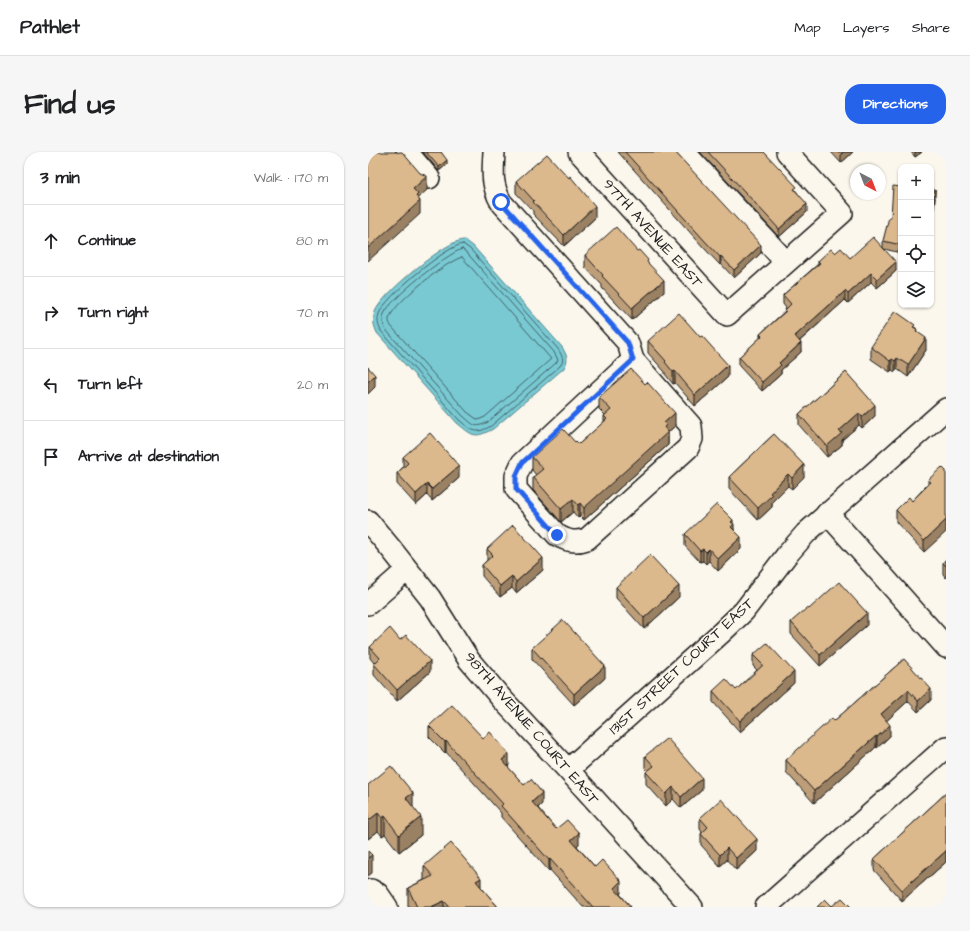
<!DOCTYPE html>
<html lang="en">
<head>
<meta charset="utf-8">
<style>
	body { margin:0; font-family:"Architects Daughter",sans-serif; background:#f6f6f6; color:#202124 }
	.controls { position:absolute; right:12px; top:12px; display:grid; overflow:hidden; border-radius:8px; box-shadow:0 1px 3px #0004 }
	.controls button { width:36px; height:36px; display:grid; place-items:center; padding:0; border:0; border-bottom:1px solid #e0e0e0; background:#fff; color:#202124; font:20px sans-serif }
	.compass { position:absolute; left:482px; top:12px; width:36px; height:36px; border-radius:50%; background:#fff; box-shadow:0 1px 3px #0004; rotate:138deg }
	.stop { position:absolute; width:12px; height:12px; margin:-9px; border:3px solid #2563eb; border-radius:50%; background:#fff }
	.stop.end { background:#2563eb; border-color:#fff; box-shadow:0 1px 4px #0008 }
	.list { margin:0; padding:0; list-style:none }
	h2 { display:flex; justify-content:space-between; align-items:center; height:52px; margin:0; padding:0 16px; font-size:17px }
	h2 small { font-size:13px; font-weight:400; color:#757577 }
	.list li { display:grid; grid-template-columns:26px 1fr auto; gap:12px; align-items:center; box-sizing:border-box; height:72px; padding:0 16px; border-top:1px solid #e0e0e0 }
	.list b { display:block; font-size:15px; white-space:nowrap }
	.list em { font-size:13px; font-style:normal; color:#757577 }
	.icon { flex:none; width:22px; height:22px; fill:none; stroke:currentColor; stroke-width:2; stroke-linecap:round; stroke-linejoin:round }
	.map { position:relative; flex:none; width:578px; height:755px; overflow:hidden; border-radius:16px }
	header { display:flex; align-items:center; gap:24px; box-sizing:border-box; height:56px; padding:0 20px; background:#fff; border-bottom:1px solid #e0e0e0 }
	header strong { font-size:19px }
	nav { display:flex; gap:22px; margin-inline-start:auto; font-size:14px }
	.intro { display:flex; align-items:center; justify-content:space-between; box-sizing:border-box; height:96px; padding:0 24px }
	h1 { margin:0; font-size:28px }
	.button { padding:10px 18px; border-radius:16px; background:#2563eb; color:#fff; font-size:14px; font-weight:700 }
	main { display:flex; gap:24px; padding:0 24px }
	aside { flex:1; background:#fff; border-radius:16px; box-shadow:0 1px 3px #0004 }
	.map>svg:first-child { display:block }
	.water { fill:#79c9d3; stroke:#54848a }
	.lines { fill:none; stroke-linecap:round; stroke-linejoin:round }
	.shore { stroke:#416165; stroke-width:1 }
	.minor-casing { stroke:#1c1c1c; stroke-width:24 }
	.minor { stroke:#fbf7ec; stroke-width:21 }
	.wall { fill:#bd9e79; stroke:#1c1c1c }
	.shaded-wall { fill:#9a8163; stroke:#1c1c1c }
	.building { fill:#dcb88d; stroke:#1c1c1c }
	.route { stroke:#2563eb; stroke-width:5 }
	.labels { text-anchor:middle; stroke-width:3; stroke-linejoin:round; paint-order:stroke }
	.street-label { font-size:15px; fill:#1c1c1c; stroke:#fbf7ec }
</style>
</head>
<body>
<header>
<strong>Pathlet</strong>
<nav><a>Map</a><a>Layers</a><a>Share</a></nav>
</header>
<div class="intro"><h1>Find us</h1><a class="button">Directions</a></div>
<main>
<aside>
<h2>3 min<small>Walk · 170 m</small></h2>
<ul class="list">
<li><svg class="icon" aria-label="ahead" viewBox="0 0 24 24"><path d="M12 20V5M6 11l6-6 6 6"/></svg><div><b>Continue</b></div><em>80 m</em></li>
<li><svg class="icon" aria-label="right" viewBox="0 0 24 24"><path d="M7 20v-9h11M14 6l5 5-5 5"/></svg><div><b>Turn right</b></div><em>70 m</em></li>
<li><svg class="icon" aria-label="left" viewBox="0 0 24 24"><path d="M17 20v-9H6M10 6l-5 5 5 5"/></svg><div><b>Turn left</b></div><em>20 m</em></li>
<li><svg class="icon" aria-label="arrive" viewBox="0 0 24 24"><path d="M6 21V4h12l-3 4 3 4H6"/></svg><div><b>Arrive at destination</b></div></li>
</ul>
</aside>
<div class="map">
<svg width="578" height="755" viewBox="0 0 578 755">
	<rect width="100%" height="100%" fill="#fbf7ec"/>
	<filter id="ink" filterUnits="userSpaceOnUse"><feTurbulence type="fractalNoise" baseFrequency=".025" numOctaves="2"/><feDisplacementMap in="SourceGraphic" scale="8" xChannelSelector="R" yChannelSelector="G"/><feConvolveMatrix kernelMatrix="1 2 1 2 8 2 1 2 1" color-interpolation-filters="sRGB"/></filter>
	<g filter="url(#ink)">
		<path class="water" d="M 97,88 L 105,94 L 194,195 C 199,204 201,207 196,216 L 125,277 C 106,287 105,284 89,271 L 9,181 C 6,174 4,168 7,160 C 12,144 73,93 91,89 C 93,88 95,88 97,88 Z"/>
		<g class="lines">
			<path class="shore" d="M 95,92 L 102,97 L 190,197 C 194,204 197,208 192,214 L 123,274 C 107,283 105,279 91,268 L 13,179 C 10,173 9,168 11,162 C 16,146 79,93 95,92 Z
				M 94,97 L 99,101 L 186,200 L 190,208 L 188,211 L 120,270 C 107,277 106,273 95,264 L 17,177 C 15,172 14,167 16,162 C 23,146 77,103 94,97 Z
				M 94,105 L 183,207 L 117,265 L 110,268 L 99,260 L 23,174 C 21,170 20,168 22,165 C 27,150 79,109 94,105 Z"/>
			<defs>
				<path id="minor" d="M 39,0 L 61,26
					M 126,0 C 125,20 123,32 133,50 L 260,191 L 265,208 L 323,274 L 324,287 L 320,296 L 219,387 C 207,391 199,389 189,383 L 148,337 L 148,324 L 154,311 L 265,208
					M 211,0 L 359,163 L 474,61 L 419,0
					M 316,0 L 418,110
					M 459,361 L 578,495
					M 0,369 L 24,398 L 62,446 L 101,508 L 134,547 L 200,618 L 324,755
					M 0,452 L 39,418
					M 200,618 L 353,481 L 376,459 L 418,404 L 438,381 L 578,257
					M 0,739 L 3,738 L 10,742 L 19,755
					M 398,755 L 578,595"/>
			</defs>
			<use href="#minor" class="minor-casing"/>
			<use href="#minor" class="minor"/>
		</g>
		<path class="wall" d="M 55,0 L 73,0 L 79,12 L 71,19 Z
			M 250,0 L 307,0 L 393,101 L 366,126 L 353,112 L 352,113 L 336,96 Z
			M 332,0 L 396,0 L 429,40 L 439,60 L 411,85 Z
			M 463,0 L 485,0 L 473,11 Z
			M 543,0 L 554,0 L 547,5 Z
			M 148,29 L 227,66 L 196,94 L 165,62 L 165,59 L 148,41 Z
			M 533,35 L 533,101 L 516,97 L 528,119 L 509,136 L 503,130 L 480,151 L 477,148 L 432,189 L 433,200 L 413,218 L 413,222 L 394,239 L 371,214 L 371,205 L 392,186 L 392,182 L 417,159 L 417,158 L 418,156 L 415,152 L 415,143 L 450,112 L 450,109 L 467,101 L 482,106 L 515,96 L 515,89 Z
			M 563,37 L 567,46 L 565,71 L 563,71 Z
			M 269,99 L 280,111 L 296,140 L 264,168 L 234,136 L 234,133 L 217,115 L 217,103 Z
			M 547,175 L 558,198 L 540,225 L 529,217 L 527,220 L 524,218 L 522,220 L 503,207 L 503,195 Z
			M 280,189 L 360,225 L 327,254 L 307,231 L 305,232 L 297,222 L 297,220 L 280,201 Z
			M 478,220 L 507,264 L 494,276 L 491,273 L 474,288 L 474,293 L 459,305 L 431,273 L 431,262 Z
			M 231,245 L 307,274 L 300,280 L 300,293 L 216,368 L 212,364 L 210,366 L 205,360 L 193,370 L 165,338 L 165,325 L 168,323 L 164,318 L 164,305 L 207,290 L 211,292 L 236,270 L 236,264 L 237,263 L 231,257 Z
			M 406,282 L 436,325 L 424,337 L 420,334 L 404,350 L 404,355 L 390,368 L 361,337 L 361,325 Z
			M 35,305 L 91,326 L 64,349 L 59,343 L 48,353 L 29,332 L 29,321 L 35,315 Z
			M 578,319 L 556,400 L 528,370 L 528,358 L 544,349 L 560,332 L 560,328 Z
			M 365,371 L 366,378 L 373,397 L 350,419 L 341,409 L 338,412 L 335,409 L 332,410 L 317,394 L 317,382 Z
			M 119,397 L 175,418 L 148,441 L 144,436 L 132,445 L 114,424 L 114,413 L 119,408 Z
			M 578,407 L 578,426 L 575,422 L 575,411 Z
			M 248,435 L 311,445 L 276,477 L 248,446 Z
			M 441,457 L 499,473 L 452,514 L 423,482 L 423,470 Z
			M 32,488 L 62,520 L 29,549 L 6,523 L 6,511 L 2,506 L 2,495 Z
			M 164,496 L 237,526 L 206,553 L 164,507 Z
			M 385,503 L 426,531 L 372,580 L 345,550 L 345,539 L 368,538 L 389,518 L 385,514 Z
			M 536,507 L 563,548 L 550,560 L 540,549 L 518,569 L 522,584 L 509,596 L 508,595 L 446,651 L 418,620 L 418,608 L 466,569 Z
			M 61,574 L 115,586 L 141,613 L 140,615 L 156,633 L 174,652 L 170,656 L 188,677 L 211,692 L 209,694 L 227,715 L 253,741 L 252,742 L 263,755 L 215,755 L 182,718 L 181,719 L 133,665 L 133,661 L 78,600 L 77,601 L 61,585 Z
			M 277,604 L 334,638 L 313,656 L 305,647 L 298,654 L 278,632 L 278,620 L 280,619 L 277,616 Z
			M 0,633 L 45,655 L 53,683 L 31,700 L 17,682 L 14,684 L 10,679 L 0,687 Z
			M 578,641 L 578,710 L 534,749 L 506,718 L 506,707 Z
			M 332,666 L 389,699 L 368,718 L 359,708 L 352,714 L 333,693 L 333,682 L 334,680 L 332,677 Z
			M 56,714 L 113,735 L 130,755 L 40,755 L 40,736 L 56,728 Z"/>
		<path class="shaded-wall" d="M 476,0 L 485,0 L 473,11 L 473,2 Z
			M 547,0 L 554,0 L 547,5 Z
			M 79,8 L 79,12 L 71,19 L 71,15 Z
			M 59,24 L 59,38 L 50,46 L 52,49 L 52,62 L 0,109 L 0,96 L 45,37 Z
			M 567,38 L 567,46 L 565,71 L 565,63 Z
			M 439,52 L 439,60 L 411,85 L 411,77 Z
			M 227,54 L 227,66 L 196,94 L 196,83 Z
			M 393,93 L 393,101 L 366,126 L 366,118 Z
			M 353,104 L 353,112 L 352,113 L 352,105 Z
			M 528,110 L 528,119 L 509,136 L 509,127 Z
			M 503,121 L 503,130 L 480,151 L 480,142 Z
			M 296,128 L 296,140 L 264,168 L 264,156 Z
			M 477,139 L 477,148 L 427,193 L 427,184 Z
			M 558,186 L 558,198 L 540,225 L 540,213 Z
			M 433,191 L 433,200 L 413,218 L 413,222 L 394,239 L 394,230 L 411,211 Z
			M 529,206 L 529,217 L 527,220 L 527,209 Z
			M 524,207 L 524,218 L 522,220 L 522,209 Z
			M 360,213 L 360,225 L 327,254 L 327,243 Z
			M 307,219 L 307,231 L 305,232 L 305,220 Z
			M 7,223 L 7,235 L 0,242 L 0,230 Z
			M 507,253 L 507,264 L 494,276 L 494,265 Z
			M 307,261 L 307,274 L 298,282 L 300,280 L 300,293 L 216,368 L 216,356 L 296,271 Z
			M 491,261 L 491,273 L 474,288 L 474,293 L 459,305 L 459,294 L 471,279 Z
			M 436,313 L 436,325 L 424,337 L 424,326 Z
			M 91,314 L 91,326 L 64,349 L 64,337 Z
			M 420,322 L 420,334 L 404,350 L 404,355 L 390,368 L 390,356 L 402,341 Z
			M 59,332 L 59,343 L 48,353 L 48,342 Z
			M 205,347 L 205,360 L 193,370 L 193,357 Z
			M 212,351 L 212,364 L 210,366 L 210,353 Z
			M 365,368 L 365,373 L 366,372 L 366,384 L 363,386 L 363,370 Z
			M 578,368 L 578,380 L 556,400 L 556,389 Z
			M 373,385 L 373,397 L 350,419 L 350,407 Z
			M 335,397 L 335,409 L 332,410 L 332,399 Z
			M 341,397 L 341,409 L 338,412 L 338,400 Z
			M 175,406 L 175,418 L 148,441 L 148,430 Z
			M 144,424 L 144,436 L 132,445 L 132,434 Z
			M 311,434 L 311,445 L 276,477 L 276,466 Z
			M 499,461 L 499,473 L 452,514 L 452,503 Z
			M 62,509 L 62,520 L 29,549 L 29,538 Z
			M 237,514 L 237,526 L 206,553 L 206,542 Z
			M 426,520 L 426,531 L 372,580 L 372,569 Z
			M 563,537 L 563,548 L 550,560 L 550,549 Z
			M 540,538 L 540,549 L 513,574 L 513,562 Z
			M 522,573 L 522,584 L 509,596 L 509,585 Z
			M 508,584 L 508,595 L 446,651 L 446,639 Z
			M 78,589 L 78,600 L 77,601 L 77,590 Z
			M 141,602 L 141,613 L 134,620 L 134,608 Z
			M 334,626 L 334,638 L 313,656 L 313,645 Z
			M 305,635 L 305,647 L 298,654 L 298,642 Z
			M 45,641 L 45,658 L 38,646 Z
			M 174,641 L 174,652 L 164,661 L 164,650 Z
			M 10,661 L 10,679 L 0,687 L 0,669 Z
			M 17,664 L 17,682 L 14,684 L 14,666 Z
			M 53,665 L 53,683 L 31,700 L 31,683 Z
			M 211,681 L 211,692 L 203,699 L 203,688 Z
			M 389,687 L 389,699 L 368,718 L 368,706 Z
			M 359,696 L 359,708 L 352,714 L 352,703 Z
			M 578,699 L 578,710 L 534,749 L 534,738 Z
			M 4,703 L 4,721 L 0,724 L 0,706 Z
			M 182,707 L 182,718 L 181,719 L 181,708 Z
			M 113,726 L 113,744 L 108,729 Z
			M 253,729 L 253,741 L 246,747 L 246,736 Z
			M 76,749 L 76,755 L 63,755 Z"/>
		<path class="building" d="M 0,0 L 30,0 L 30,1 L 31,0 L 34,0 L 52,21 L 59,24 L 45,37 L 50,42 L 48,44 L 52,49 L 0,96 Z
			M 58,0 L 73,0 L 79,8 L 71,15 Z
			M 257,0 L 307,0 L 393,93 L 366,118 L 353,104 L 352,105 L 336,88 Z
			M 340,0 L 396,0 L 429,35 L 426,37 L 439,52 L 411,77 Z
			M 179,2 L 201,26 L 202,24 L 227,54 L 196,83 L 165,50 L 166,49 L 148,29 Z
			M 525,34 L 533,35 L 533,93 L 515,89 L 521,65 L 523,65 Z
			M 563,37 L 567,38 L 565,63 L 563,63 Z
			M 248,75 L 269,99 L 271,98 L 280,108 L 279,110 L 296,128 L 264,156 L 234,124 L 235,123 L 217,103 Z
			M 505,85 L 528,110 L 509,127 L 503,121 L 480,142 L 477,139 L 427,184 L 433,191 L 411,211 L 413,213 L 394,230 L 371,205 L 394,184 L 392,182 L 418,159 L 417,158 L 423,152 L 415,143 L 452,111 L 450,109 L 463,97 L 467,101 L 473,96 L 482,106 Z
			M 527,159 L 547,173 L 545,175 L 549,177 L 548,179 L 558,186 L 540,213 L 529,206 L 527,209 L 524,207 L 522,209 L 503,195 Z
			M 311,161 L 332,185 L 334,184 L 360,213 L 327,243 L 307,219 L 305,220 L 297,210 L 298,209 L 280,189 Z
			M 0,215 L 7,223 L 0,230 Z
			M 263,217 L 277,232 L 279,230 L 307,261 L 296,271 L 298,273 L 296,275 L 300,280 L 216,356 L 212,351 L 210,353 L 205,347 L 193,357 L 165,325 L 175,317 L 164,305 L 195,277 L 207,290 L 208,289 L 211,292 L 239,267 L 236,264 L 243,258 L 231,245 Z
			M 478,220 L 507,253 L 494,265 L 491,261 L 471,279 L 474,281 L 459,294 L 431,262 Z
			M 62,281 L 91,314 L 64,337 L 59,332 L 48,342 L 29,321 L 40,311 L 35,305 Z
			M 406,282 L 436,313 L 424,326 L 420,322 L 402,341 L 404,343 L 390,356 L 361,325 Z
			M 574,315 L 578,319 L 578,368 L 556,389 L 528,358 L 541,345 L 544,349 L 563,330 L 560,328 Z
			M 349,352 L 365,368 L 363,370 L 366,372 L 363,375 L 373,385 L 350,407 L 341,397 L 338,400 L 335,397 L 332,399 L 317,382 Z
			M 145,373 L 175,406 L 148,430 L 144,424 L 132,434 L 114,413 L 125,403 L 119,397 Z
			M 282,403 L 311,434 L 276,466 L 248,435 Z
			M 578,407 L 578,414 L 575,411 Z
			M 471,430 L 499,461 L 452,503 L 423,470 L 439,456 L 441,457 Z
			M 195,468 L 237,514 L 206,542 L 164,496 Z
			M 22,476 L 32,488 L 38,483 L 62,509 L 29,538 L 6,512 L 12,506 L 2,495 Z
			M 399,491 L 426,520 L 372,569 L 345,539 L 358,527 L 368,538 L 395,513 L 385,503 Z
			M 536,507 L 563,537 L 550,549 L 540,538 L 513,562 L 522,573 L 509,585 L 508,584 L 446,639 L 418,608 L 464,566 L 466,569 Z
			M 84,553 L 115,586 L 122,580 L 141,602 L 134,608 L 156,633 L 163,627 L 174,641 L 164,650 L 188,677 L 199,668 L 211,681 L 203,688 L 227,715 L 234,708 L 253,729 L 246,736 L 263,755 L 225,755 L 182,707 L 181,708 L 133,654 L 135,652 L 78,589 L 77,590 L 61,574 Z
			M 299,586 L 334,626 L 313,645 L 305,635 L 298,642 L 278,620 L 286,614 L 277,604 Z
			M 23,614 L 45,641 L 38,646 L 53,665 L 31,683 L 17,664 L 14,666 L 10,661 L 0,669 L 0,633 Z
			M 578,641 L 578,699 L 534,738 L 506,707 Z
			M 353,647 L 389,687 L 368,706 L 359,696 L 352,703 L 333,682 L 340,675 L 332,666 Z
			M 83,691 L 113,726 L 108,729 L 130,755 L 82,755 L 76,749 L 63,755 L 49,755 L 40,736 L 65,724 L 56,714 Z
			M 0,699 L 4,703 L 0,706 Z
			M 474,746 L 483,755 L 449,755 L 457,747 L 464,754 Z"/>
	</g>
	<g class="lines" filter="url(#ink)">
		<path class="route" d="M 133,50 L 260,191 L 265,208 L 154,311 L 148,324 L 148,337 L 189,383"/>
	</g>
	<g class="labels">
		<g class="street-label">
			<text transform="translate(285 81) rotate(48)" y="5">97TH AVENUE EAST</text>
			<text transform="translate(313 514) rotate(-43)" y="5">131ST STREET COURT EAST</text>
			<text transform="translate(164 576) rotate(49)" y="5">98TH AVENUE COURT EAST</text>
		</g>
	</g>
</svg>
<div class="controls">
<button>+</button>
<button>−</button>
<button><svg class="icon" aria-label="locate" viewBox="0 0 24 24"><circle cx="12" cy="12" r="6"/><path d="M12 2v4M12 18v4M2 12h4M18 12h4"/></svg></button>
<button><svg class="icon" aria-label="layers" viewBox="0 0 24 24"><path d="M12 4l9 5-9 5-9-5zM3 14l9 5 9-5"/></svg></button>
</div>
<svg class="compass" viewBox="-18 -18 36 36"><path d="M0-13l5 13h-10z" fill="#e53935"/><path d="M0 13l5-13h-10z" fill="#757577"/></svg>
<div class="stop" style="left:133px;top:50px"></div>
<div class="stop end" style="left:189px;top:383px"></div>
</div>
</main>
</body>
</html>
